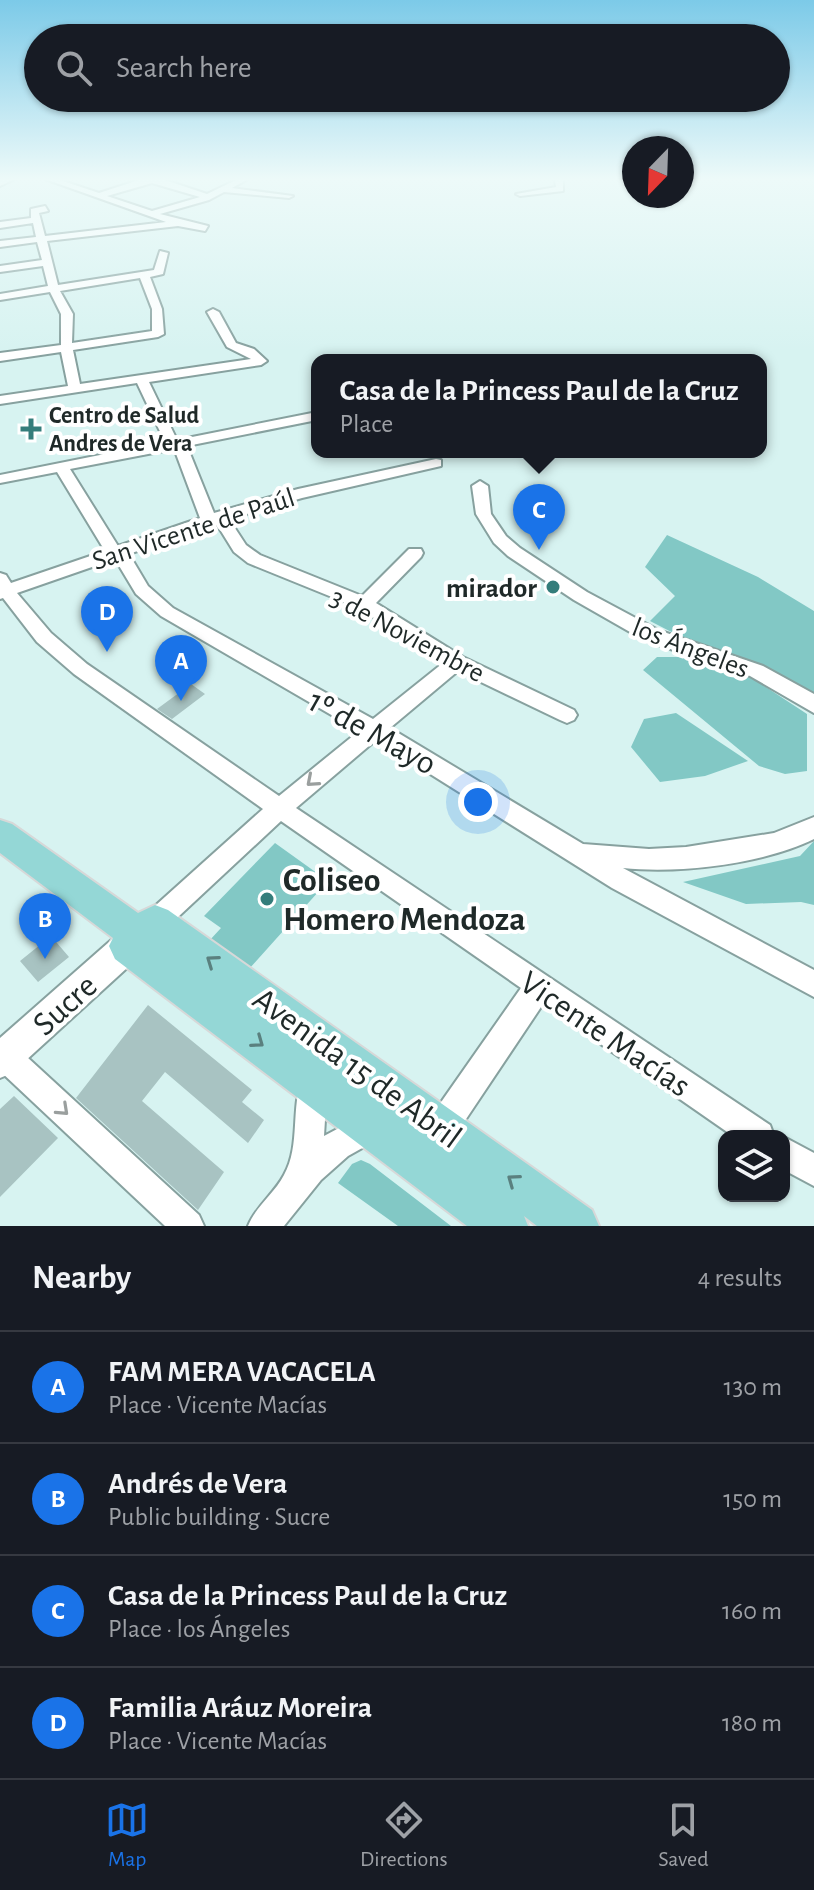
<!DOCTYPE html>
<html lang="en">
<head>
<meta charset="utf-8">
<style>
	body { margin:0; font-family:"Alegreya Sans",sans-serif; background:#242831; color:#f1f3f6 }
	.controls { position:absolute; right:24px; bottom:24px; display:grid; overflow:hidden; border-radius:16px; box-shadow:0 2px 6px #0004 }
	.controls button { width:72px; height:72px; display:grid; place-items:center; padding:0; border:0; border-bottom:2px solid #363941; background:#171b24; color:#f1f3f6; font:40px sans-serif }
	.compass { position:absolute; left:622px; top:136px; width:72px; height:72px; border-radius:50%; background:#171b24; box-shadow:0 2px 6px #0004; rotate:203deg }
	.you { position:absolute; left:478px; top:802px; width:28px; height:28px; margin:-20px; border:6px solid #fff; border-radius:50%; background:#1a73e8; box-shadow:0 0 0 12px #1a73e833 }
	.badge { display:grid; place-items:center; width:52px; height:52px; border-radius:50%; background:#1a73e8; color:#fff; font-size:26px; font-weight:700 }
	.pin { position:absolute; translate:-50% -66px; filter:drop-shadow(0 2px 4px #0008) }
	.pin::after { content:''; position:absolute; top:42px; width:28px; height:24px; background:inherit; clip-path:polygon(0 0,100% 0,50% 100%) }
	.popup { position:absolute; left:311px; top:354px; width:456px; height:104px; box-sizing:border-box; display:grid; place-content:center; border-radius:16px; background:#171b24; filter:drop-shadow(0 2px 6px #0005); font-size:26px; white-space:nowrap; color:#9ea1a6 }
	.popup b { font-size:30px; color:#f1f3f6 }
	.popup::after { content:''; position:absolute; left:50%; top:100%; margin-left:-16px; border:16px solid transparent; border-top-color:#171b24 }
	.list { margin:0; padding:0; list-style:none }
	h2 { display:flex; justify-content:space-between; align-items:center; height:104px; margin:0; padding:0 32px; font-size:34px }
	h2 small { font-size:26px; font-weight:400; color:#9ea1a6 }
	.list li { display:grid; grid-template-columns:52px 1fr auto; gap:24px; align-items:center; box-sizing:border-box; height:112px; padding:0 32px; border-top:2px solid #363941 }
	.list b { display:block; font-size:30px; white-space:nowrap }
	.list p { margin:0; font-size:26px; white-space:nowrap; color:#9ea1a6 }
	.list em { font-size:26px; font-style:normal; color:#9ea1a6 }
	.icon { flex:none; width:44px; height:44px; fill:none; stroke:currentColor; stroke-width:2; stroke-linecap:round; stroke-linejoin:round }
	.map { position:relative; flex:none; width:814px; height:1226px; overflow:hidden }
	.search { position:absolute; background:#171b24; box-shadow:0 2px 6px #0004; left:24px; right:24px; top:24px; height:88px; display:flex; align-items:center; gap:20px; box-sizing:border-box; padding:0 28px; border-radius:44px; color:#9ea1a6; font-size:30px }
	.sheet { height:552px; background:#171b24 }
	nav { display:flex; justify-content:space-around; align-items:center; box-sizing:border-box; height:112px; border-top:2px solid #363941; background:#171b24; font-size:22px; color:#9ea1a6 }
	nav a { display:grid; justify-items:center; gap:4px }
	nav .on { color:#1a73e8 }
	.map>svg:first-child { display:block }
	.green { fill:#82c8c5 }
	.building { fill:#a8c3c2 }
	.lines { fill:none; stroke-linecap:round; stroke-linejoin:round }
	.minor-casing { stroke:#87a19f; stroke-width:4 }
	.tertiary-casing { stroke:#87a19f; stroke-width:4 }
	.primary-casing { stroke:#d7d8d8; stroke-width:4 }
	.minor { fill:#fff; fill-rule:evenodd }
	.tertiary { fill:#fff; fill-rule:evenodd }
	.primary { fill:#94d7d6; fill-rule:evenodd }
	.oneway { stroke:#9a9f9e }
	.oneway2 { stroke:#5a807f }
	.poi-dot { fill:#347d7b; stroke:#fff; stroke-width:3 }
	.labels { text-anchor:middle; stroke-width:8; stroke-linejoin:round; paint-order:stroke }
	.far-poi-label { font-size:24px; font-weight:bold; fill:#1f2928; stroke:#fff; text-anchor:start }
	.street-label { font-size:28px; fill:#1f2928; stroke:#fff }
	.poi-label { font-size:28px; font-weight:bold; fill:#1f2928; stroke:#fff; text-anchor:end }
	.near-street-label { font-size:34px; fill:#1f2928; stroke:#fff }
	.near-poi-label { font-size:34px; font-weight:bold; fill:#1f2928; stroke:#fff; text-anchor:start }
</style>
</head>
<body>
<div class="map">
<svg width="814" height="1226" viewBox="0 0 814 1226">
	<rect width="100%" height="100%" fill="#d7f3f1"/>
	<path class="green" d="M 667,535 L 758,577 L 814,611 L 814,705 L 650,621 L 675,596 L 645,567 Z
		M 657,657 L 689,657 L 749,676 L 807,714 L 807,771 L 785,774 L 759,766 L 643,670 Z
		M 676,713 L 748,761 L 705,776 L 660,782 L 631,747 L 644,719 Z
		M 814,841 L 814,905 L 801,902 L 746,904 L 683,882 L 800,856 Z
		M 275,843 L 328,881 L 249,969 L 209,941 L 221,928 L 204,916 Z
		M 361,1160 L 370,1164 L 451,1226 L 398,1226 L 338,1183 L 352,1164 Z"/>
	<path class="building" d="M 191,684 L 205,694 L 172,719 L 157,709 Z
		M 51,936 L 69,957 L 38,982 L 20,961 Z
		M 148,1005 L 252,1090 L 242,1102 L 264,1120 L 248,1143 L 165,1072 L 142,1101 L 224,1172 L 198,1210 L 76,1098 Z
		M 14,1096 L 58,1138 L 0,1197 L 0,1109 Z"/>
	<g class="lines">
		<defs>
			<path id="minor" d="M 45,179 L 57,179 L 99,193 L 142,179 L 162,179 L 207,194 L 238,179 L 248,179 L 232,188 L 293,196 L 289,198 L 224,192 L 209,200 L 160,214 L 208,226 L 205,231 L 178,226 L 47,241 L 58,285 L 154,270 L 160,251 L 168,253 L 163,274 L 150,277 L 162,309 L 164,334 L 158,337 L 73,350 L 80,384 L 251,359 L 227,347 L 207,312 L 213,309 L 219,312 L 236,343 L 254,349 L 267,361 L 261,365 L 149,382 L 177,440 L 317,412 L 317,420 L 187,446 L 214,513 L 298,489 L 436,459 L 441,460 L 441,466 L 302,498 L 229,519 L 246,545 L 260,555 L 362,596 L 409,549 L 421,549 L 423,553 L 421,557 L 376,603 L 463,657 L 574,710 L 577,715 L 574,720 L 567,723 L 560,720 L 458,671 L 390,728 L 583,844 L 649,849 L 686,847 L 774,833 L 814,817 L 814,839 C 763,864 679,874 623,868 L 814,970 L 814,997 L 612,888 L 376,740 L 296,808 L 770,1125 L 774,1136 L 733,1136 L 543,1004 L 452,1140 L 441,1144 L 430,1140 L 426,1129 L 430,1118 L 521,988 L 281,821 L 164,930 L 155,934 L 146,930 L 142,922 L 146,914 L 263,809 L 74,674 L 37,642 L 3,598 L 0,599 L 0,573 L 6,575 L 11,583 L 105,551 L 57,472 L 0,483 L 0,475 L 165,442 L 137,383 L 0,404 L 0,396 L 68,386 L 61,352 L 0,361 L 0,353 L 61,345 L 61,314 L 50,292 L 0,300 L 0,294 L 48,286 L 43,266 L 0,272 L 0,266 L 42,260 L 37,242 L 0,247 L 0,241 L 36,237 L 33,223 L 0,228 L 0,222 L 31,218 L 31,209 L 45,206 L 48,211 L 39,213 L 45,236 L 166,222 ZM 152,183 L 200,197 L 152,211 L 107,196 ZM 140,278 L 152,309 L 152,331 L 72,343 L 73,314 L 60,291 ZM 169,450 L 175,451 L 200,518 L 118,546 L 70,469 ZM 216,523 L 234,552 L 248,563 L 359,608 L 443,663 L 373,719 L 173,608 L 148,586 L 129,554 ZM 115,559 L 136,594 L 161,616 L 359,731 L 279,796 L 87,664 L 51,633 L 17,593 Z
				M 555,179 L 563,179 L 563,191 L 520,196 L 516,194 L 556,187 Z
				M 480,481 L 488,486 L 491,514 L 506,536 L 520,548 L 587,592 L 658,630 L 763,666 L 814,694 L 814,713 L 750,676 L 644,640 L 574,600 L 508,556 L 494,543 L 476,514 L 472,486 Z
				M 5,1042 L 15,1046 L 199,1215 L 204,1226 L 165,1226 L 0,1071 L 0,1044 Z
				M 313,1073 L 323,1077 L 327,1087 L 324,1136 L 369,1112 L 380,1116 L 384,1127 L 380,1138 L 348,1156 L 321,1180 L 284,1226 L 248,1226 C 256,1206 274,1194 284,1175 C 301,1145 290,1107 303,1077 Z
				M 784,1137 L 814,1153 L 814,1186 L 784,1170 Z"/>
			<path id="tertiary" d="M 15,179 L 0,186 L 0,180 Z
				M 128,931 L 139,935 L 144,946 L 139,957 L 12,1073 L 0,1078 L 0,1038 L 117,935 Z"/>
			<path id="primary" d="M 0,820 L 12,824 L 138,913 L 155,905 L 168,910 L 592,1210 L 599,1226 L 537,1226 L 524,1216 L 528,1226 L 467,1226 L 115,959 L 109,946 L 113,938 L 0,853 Z"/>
		</defs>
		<use href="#minor" class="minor-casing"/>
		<use href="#tertiary" class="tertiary-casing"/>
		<use href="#primary" class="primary-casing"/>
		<use href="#minor" class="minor"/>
		<use href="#tertiary" class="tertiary"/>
		<use href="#primary" class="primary"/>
	</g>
	<defs><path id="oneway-chevron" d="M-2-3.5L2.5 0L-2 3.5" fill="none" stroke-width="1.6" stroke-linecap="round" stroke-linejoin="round" transform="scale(2)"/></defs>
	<g class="oneway">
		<use href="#oneway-chevron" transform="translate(312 781) rotate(139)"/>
		<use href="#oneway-chevron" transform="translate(63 1110) rotate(43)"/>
	</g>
	<g class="oneway2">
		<use href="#oneway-chevron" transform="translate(212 961) rotate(-145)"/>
		<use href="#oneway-chevron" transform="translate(258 1042) rotate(36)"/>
		<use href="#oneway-chevron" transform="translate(513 1180) rotate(-144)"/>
	</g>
	<linearGradient id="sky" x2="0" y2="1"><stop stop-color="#7ccae8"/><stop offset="0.51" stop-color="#edfaf9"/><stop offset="1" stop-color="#edfaf9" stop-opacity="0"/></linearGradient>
	<rect width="814" height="351" fill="url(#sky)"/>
	<g class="poi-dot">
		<path d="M27 417h8v8h8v8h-8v8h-8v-8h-8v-8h8z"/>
		<circle cx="553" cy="587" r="8"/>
		<circle cx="267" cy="899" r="8"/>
	</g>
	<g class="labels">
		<g class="far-poi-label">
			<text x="49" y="423">Centro de Salud<tspan x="49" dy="28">Andres de Vera</tspan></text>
		</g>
		<g class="street-label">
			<text transform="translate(193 528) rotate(-18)" y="10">San Vicente de Paúl</text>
			<text transform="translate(408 634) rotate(28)" y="10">3 de Noviembre</text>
			<text transform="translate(691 647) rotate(21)" y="10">los Ángeles</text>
		</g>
		<g class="poi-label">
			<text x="537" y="597">mirador</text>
		</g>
		<g class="near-street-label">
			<text transform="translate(373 731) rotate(29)" y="12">1º de Mayo</text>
			<text transform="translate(64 1004) rotate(-42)" y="12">Sucre</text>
			<text transform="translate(606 1033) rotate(34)" y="12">Vicente Macías</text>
			<text transform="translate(358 1067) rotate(36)" y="12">Avenida 15 de Abril</text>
		</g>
		<g class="near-poi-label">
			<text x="283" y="891">Coliseo<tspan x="283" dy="39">Homero Mendoza</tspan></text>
		</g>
	</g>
</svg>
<div class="controls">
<button><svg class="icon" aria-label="layers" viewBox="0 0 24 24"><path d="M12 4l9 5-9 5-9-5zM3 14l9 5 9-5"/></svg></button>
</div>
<svg class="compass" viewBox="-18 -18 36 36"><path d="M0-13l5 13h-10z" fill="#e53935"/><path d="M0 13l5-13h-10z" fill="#9ea1a6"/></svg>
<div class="you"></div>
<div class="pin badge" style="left:181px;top:701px">A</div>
<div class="pin badge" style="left:45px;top:959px">B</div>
<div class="pin badge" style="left:539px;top:550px">C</div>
<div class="popup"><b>Casa de la Princess Paul de la Cruz</b>Place</div>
<div class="pin badge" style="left:107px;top:652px">D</div>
<div class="search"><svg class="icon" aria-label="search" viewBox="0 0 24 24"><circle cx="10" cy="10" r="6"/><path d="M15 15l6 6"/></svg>Search here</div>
</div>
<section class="sheet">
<h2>Nearby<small>4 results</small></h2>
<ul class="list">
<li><span class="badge">A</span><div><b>FAM MERA VACACELA</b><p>Place · Vicente Macías</p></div><em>130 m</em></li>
<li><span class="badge">B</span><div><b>Andrés de Vera</b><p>Public building · Sucre</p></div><em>150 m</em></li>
<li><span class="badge">C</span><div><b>Casa de la Princess Paul de la Cruz</b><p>Place · los Ángeles</p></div><em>160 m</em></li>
<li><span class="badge">D</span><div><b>Familia Aráuz Moreira</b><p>Place · Vicente Macías</p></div><em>180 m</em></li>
</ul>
</section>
<nav>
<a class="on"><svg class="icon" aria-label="map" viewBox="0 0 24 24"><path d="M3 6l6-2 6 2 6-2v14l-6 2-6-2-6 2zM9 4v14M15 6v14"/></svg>Map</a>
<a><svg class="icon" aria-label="directions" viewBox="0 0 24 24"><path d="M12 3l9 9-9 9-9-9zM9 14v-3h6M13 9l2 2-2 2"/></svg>Directions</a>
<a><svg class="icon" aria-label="saved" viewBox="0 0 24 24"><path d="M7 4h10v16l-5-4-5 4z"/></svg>Saved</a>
</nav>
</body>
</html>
